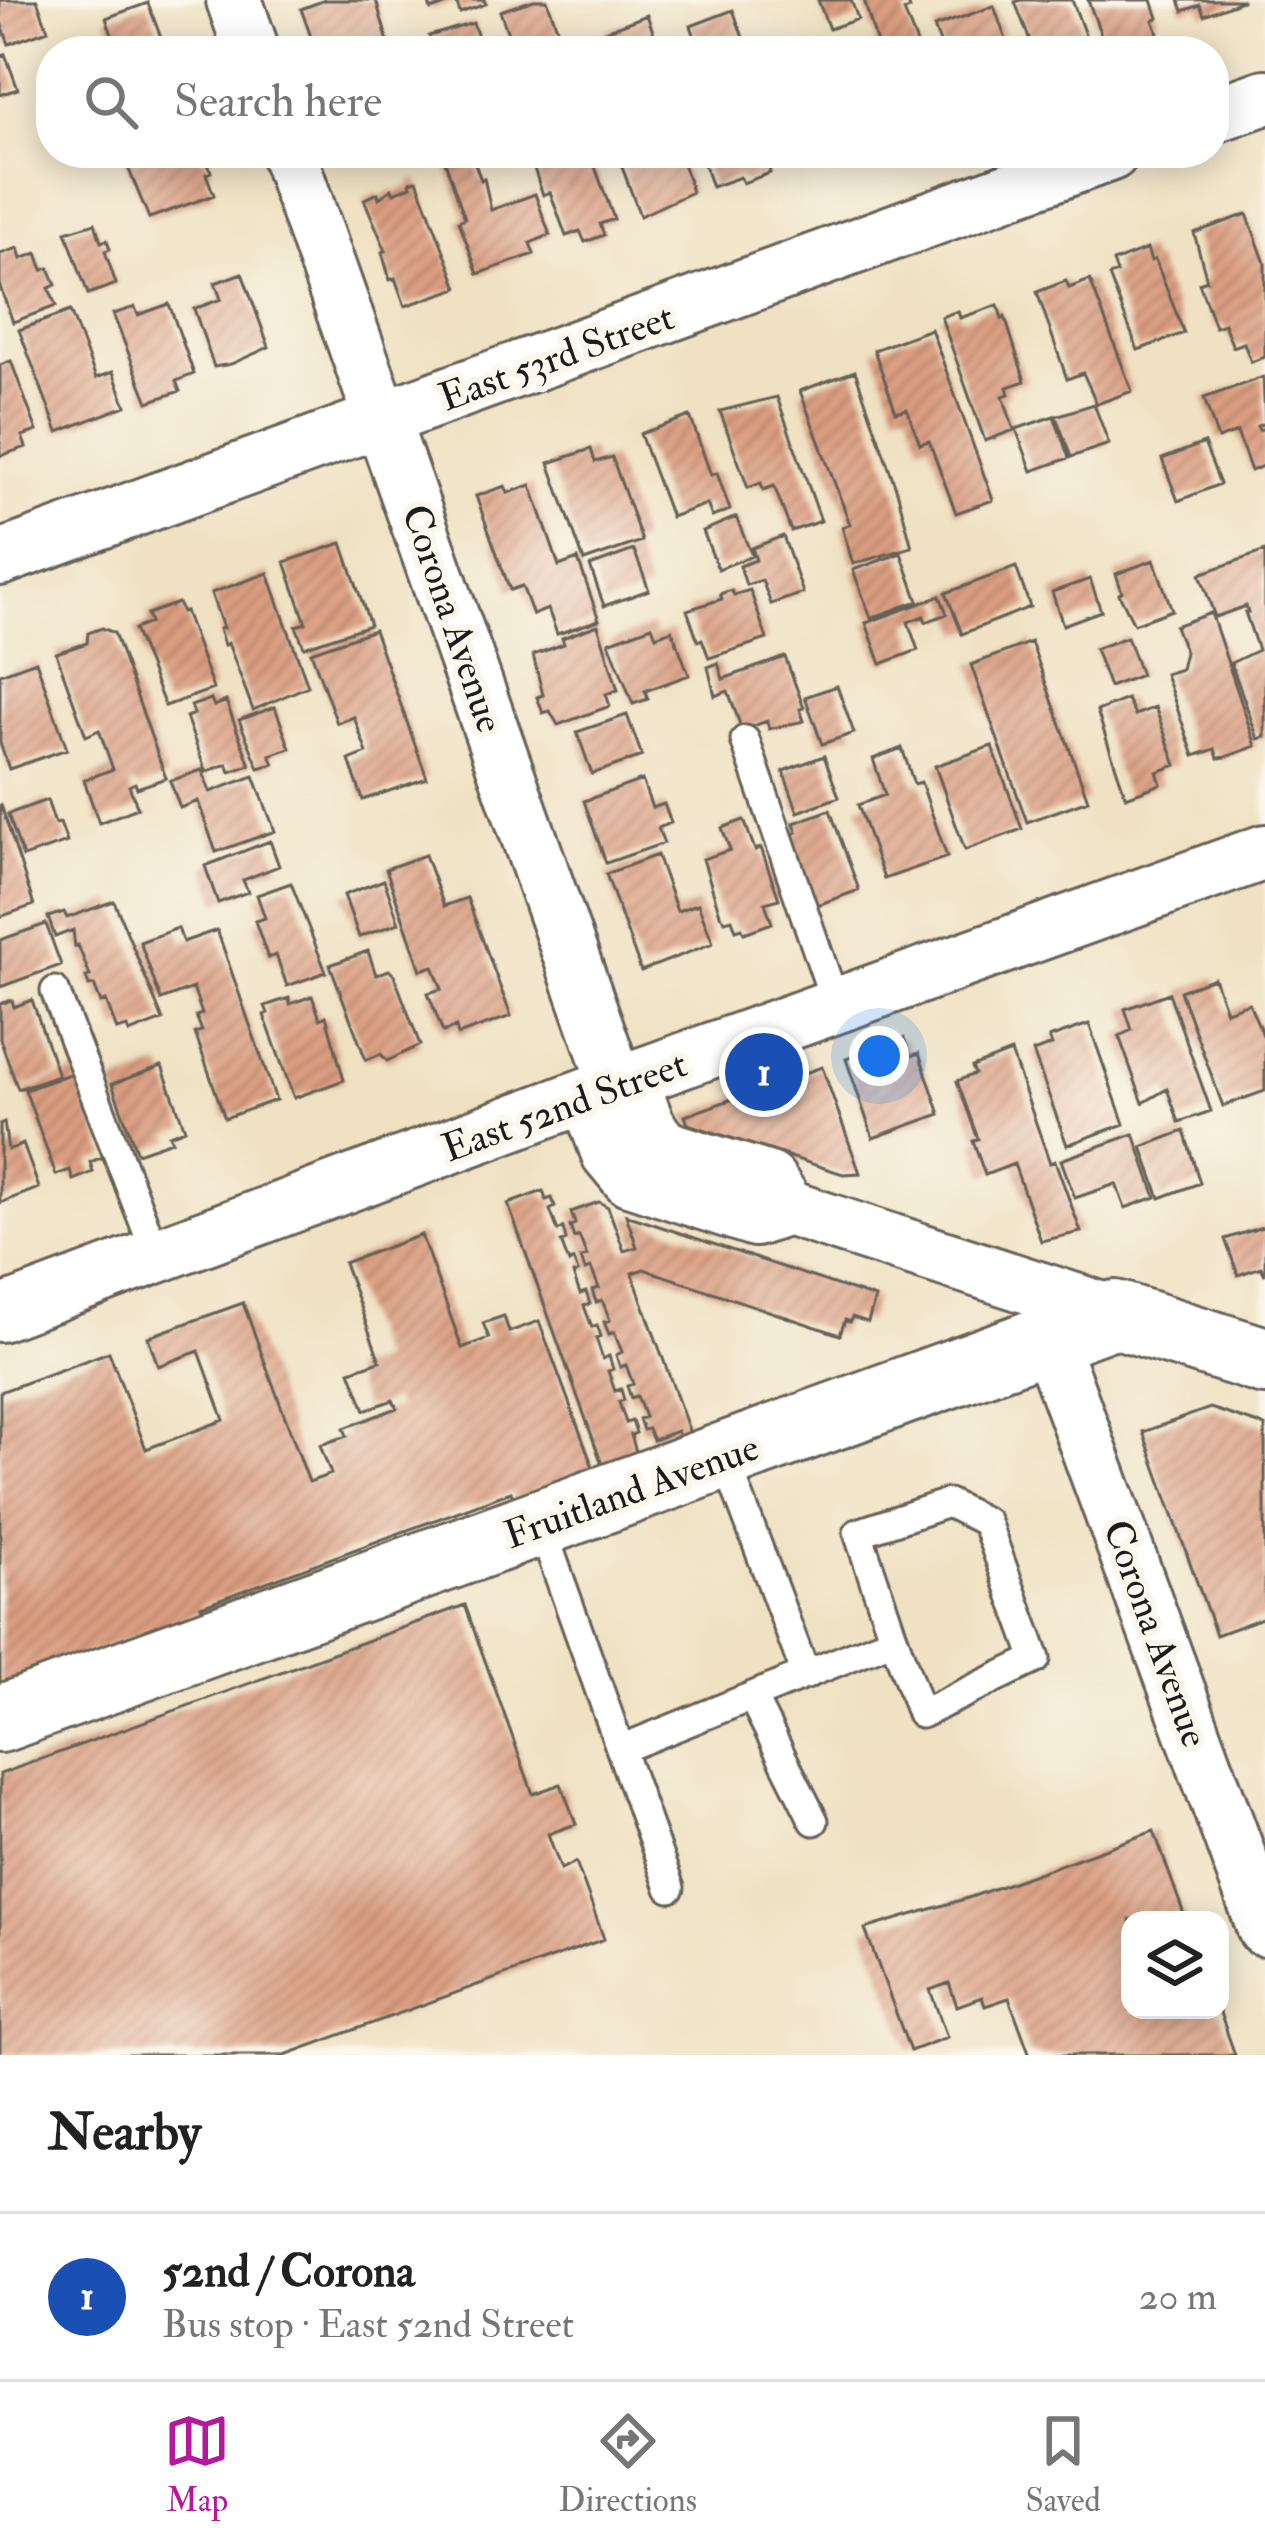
<!DOCTYPE html>
<html lang="en">
<head>
<meta charset="utf-8">
<style>
	body { margin:0; font-family:"IM FELL Double Pica",serif; background:#f6f6f6; color:#222 }
	.controls { position:absolute; right:36px; bottom:36px; display:grid; overflow:hidden; border-radius:24px; box-shadow:0 6px 30px #0003 }
	.controls button { width:108px; height:108px; display:grid; place-items:center; padding:0; border:0; border-bottom:3px solid #e0e0e0; background:#fff; color:#222; font:60px sans-serif }
	.you { position:absolute; left:879px; top:1056px; width:42px; height:42px; margin:-30px; border:9px solid #fff; border-radius:50%; background:#1a73e8; box-shadow:0 0 0 18px #1a73e833 }
	.badge { display:grid; place-items:center; width:78px; height:78px; border-radius:50%; background:#b5179e; color:#fff; font-size:39px; font-weight:700 }
	.pin { position:absolute; translate:-50% -50%; border:6px solid #fff; box-shadow:0 3px 12px #0006 }
	.list { margin:0; padding:0; list-style:none }
	h2 { display:flex; justify-content:space-between; align-items:center; height:156px; margin:0; padding:0 48px; font-size:51px }
	h2 small { font-size:39px; font-weight:400; color:#767676 }
	.list li { display:grid; grid-template-columns:78px 1fr auto; gap:36px; align-items:center; box-sizing:border-box; height:168px; padding:0 48px; border-top:3px solid #e0e0e0 }
	.list b { display:block; font-size:45px; white-space:nowrap }
	.list p { margin:0; font-size:39px; white-space:nowrap; color:#767676 }
	.list em { font-size:39px; font-style:normal; color:#767676 }
	.icon { flex:none; width:66px; height:66px; fill:none; stroke:currentColor; stroke-width:2; stroke-linecap:round; stroke-linejoin:round }
	.map { position:relative; flex:none; width:1265px; height:2055px; overflow:hidden }
	.search { position:absolute; background:#fff; box-shadow:0 6px 30px #0003; left:36px; right:36px; top:36px; height:132px; display:flex; align-items:center; gap:30px; box-sizing:border-box; padding:0 42px; border-radius:48px; color:#767676; font-size:45px }
	.sheet { height:324px; background:#fff }
	nav { display:flex; justify-content:space-around; align-items:center; box-sizing:border-box; height:168px; border-top:3px solid #e0e0e0; background:#fff; font-size:33px; color:#767676 }
	nav a { display:grid; justify-items:center; gap:6px }
	nav .on { color:#b5179e }
	.map>svg:first-child { display:block }
	.building { fill:url(#building-hatch) }
	.lines { fill:none; stroke-linecap:round; stroke-linejoin:round }
	.service-casing { stroke:#666156; stroke-width:33 }
	.minor-casing { stroke:#666156; stroke-width:60 }
	.tertiary-casing { stroke:#666156; stroke-width:72 }
	.service { stroke:#fff; stroke-width:27 }
	.minor { stroke:#fff; stroke-width:54 }
	.tertiary { stroke:#fff; stroke-width:66 }
	.labels { text-anchor:middle; stroke-width:12; stroke-linejoin:round; paint-order:stroke }
	.street-label { font-size:39px; fill:#1c1c1c; stroke:#fbf7ec }
</style>
</head>
<body>
<div class="map">
<svg width="1265" height="2055" viewBox="0 0 1265 2055">
	<defs>
		<pattern id="building-hatch" width="6" height="6" patternUnits="userSpaceOnUse" patternTransform="scale(3)"><rect width="6" height="6" fill="#db9e81"/><path d="M-1 1l2-2M0 6l6-6M5 7l2-2" fill="none" stroke="#b18069"/></pattern>
	</defs>
	<rect width="100%" height="100%" fill="#fbf7ec"/>
	<filter id="ink" filterUnits="userSpaceOnUse"><feTurbulence type="fractalNoise" baseFrequency=".00833" numOctaves="2"/><feDisplacementMap in="SourceGraphic" scale="24" xChannelSelector="R" yChannelSelector="G"/><feConvolveMatrix kernelMatrix="1 2 1 2 8 2 1 2 1" color-interpolation-filters="sRGB"/></filter>
	<filter id="wash" filterUnits="userSpaceOnUse"><feTurbulence type="fractalNoise" baseFrequency=".004" numOctaves="4" result="noise"/><feDisplacementMap in="SourceGraphic" scale="48" xChannelSelector="R" yChannelSelector="G"/><feGaussianBlur stdDeviation="2.7" result="paint"/><feColorMatrix in="noise" values="0 0 0 0 0 0 0 0 0 0 0 0 0 0 0 0 0 1.4 0 .05"/><feComposite in="paint" operator="in"/></filter>
	<g filter="url(#wash)">
		<rect width="100%" height="100%" fill="#efe1c2"/>
		<g id="blocks">
			<path class="building" d="M 0,0 L 37,0 L 48,30 L 9,44 L 0,20 Z
				M 325,0 L 376,0 L 388,42 L 362,51 L 316,51 L 301,9 Z
				M 428,0 L 484,0 L 486,4 L 460,13 L 456,1 L 431,10 Z
				M 534,0 L 547,0 L 561,39 L 550,43 L 552,51 L 514,51 L 500,11 Z
				M 818,0 L 851,0 L 858,19 L 829,29 Z
				M 864,0 L 907,0 L 910,9 L 904,11 L 920,51 L 859,51 L 877,44 Z
				M 1021,0 L 1072,0 L 1091,51 L 1034,51 L 1015,2 Z
				M 1088,0 L 1152,0 L 1158,18 L 1153,20 L 1158,33 L 1107,51 Z
				M 1179,0 L 1242,0 L 1242,1 L 1204,15 L 1200,5 L 1183,11 Z
				M 148,3 L 164,46 L 149,51 L 118,51 L 106,18 Z
				M 994,6 L 1010,51 L 943,51 L 934,27 Z
				M 733,10 L 748,51 L 700,51 L 691,26 Z
				M 647,15 L 660,51 L 612,51 L 605,31 Z
				M 473,23 L 483,51 L 435,51 L 429,36 Z
				M 5,54 L 18,89 L 0,95 L 0,56 Z
				M 122,153 L 171,153 L 166,160 L 184,153 L 199,153 L 201,160 L 206,158 L 211,172 L 206,174 L 214,195 L 149,218 Z
				M 471,153 L 481,180 L 484,178 L 491,210 L 535,194 L 550,235 L 530,243 L 534,254 L 478,274 L 459,221 L 465,218 L 445,162 Z
				M 542,153 L 590,153 L 614,219 L 600,224 L 604,235 L 585,242 L 580,231 L 566,236 L 550,192 L 543,195 L 530,157 Z
				M 617,153 L 680,153 L 692,192 L 640,216 Z
				M 700,153 L 767,153 L 770,173 L 743,183 L 740,177 L 712,187 Z
				M 417,180 L 458,288 L 405,306 L 395,278 L 390,280 L 382,252 L 386,251 L 364,199 L 378,193 L 379,198 L 392,189 L 394,193 L 411,186 L 410,182 Z
				M 1247,214 L 1265,263 L 1265,357 L 1251,362 L 1244,343 L 1233,347 L 1224,324 L 1215,327 L 1199,283 L 1207,280 L 1194,233 Z
				M 95,223 L 101,242 L 107,240 L 110,249 L 105,251 L 116,284 L 88,294 L 66,232 Z
				M 18,248 L 21,259 L 37,253 L 43,270 L 49,268 L 56,285 L 49,288 L 56,306 L 13,322 L 0,287 L 0,254 Z
				M 1147,249 L 1151,261 L 1155,259 L 1184,333 L 1138,350 L 1109,276 L 1117,273 L 1113,262 Z
				M 242,273 L 269,347 L 231,364 L 214,367 L 194,309 L 221,299 L 215,283 Z
				M 1090,280 L 1132,391 L 1097,404 L 1083,373 L 1067,379 L 1037,292 L 1066,281 L 1069,288 Z
				M 169,304 L 194,374 L 176,381 L 180,391 L 148,402 L 113,314 L 135,307 L 138,315 Z
				M 998,305 L 1002,319 L 1005,317 L 1025,381 L 1007,387 L 1009,394 L 1003,396 L 1014,430 L 985,441 L 941,317 L 958,311 L 960,318 Z
				M 70,311 L 96,378 L 113,372 L 126,406 L 58,432 L 19,330 Z
				M 931,329 L 993,500 L 956,513 L 929,441 L 920,444 L 907,409 L 896,412 L 874,350 Z
				M 11,361 L 37,431 L 22,436 L 26,447 L 0,456 L 0,365 Z
				M 855,371 L 897,491 L 912,547 L 853,564 L 842,527 L 850,524 L 800,391 Z
				M 1263,377 L 1265,423 L 1257,426 L 1259,430 L 1265,428 L 1265,465 L 1251,471 L 1237,432 L 1218,439 L 1204,398 Z
				M 777,397 L 821,521 L 791,531 L 774,486 L 763,490 L 761,483 L 748,488 L 720,411 Z
				M 1094,404 L 1109,444 L 1071,457 L 1056,416 Z
				M 690,416 L 711,475 L 717,473 L 730,510 L 712,517 L 707,504 L 671,517 L 640,434 Z
				M 1054,416 L 1069,458 L 1032,471 L 1016,429 Z
				M 1204,443 L 1220,484 L 1178,501 L 1162,459 Z
				M 591,449 L 595,462 L 612,457 L 642,541 L 584,561 L 549,463 Z
				M 531,485 L 559,566 L 578,559 L 599,620 L 557,634 L 548,609 L 533,615 L 522,586 L 510,590 L 476,496 L 505,486 L 508,493 Z
				M 736,517 L 752,556 L 718,569 L 703,531 Z
				M 783,536 L 803,593 L 771,604 L 762,580 L 746,585 L 740,566 L 756,560 L 752,548 Z
				M 342,543 L 370,625 L 304,647 L 296,626 L 306,623 L 285,562 Z
				M 634,550 L 649,590 L 604,606 L 590,566 Z
				M 1265,551 L 1265,737 L 1258,739 L 1231,663 L 1258,650 L 1245,612 L 1248,612 L 1246,606 L 1215,617 L 1200,574 Z
				M 901,553 L 918,601 L 871,618 L 853,570 Z
				M 1154,560 L 1172,610 L 1134,624 L 1119,594 L 1122,592 L 1116,574 Z
				M 1016,567 L 1030,607 L 962,634 L 946,593 Z
				M 268,573 L 308,686 L 253,710 L 228,643 L 224,645 L 219,629 L 223,628 L 211,593 Z
				M 1090,579 L 1101,611 L 1063,625 L 1052,592 Z
				M 731,590 L 734,595 L 750,590 L 767,639 L 709,658 L 702,639 L 698,641 L 687,610 L 722,599 L 720,594 Z
				M 940,596 L 947,614 L 926,622 L 924,616 L 908,622 L 918,650 L 881,664 L 866,623 Z
				M 178,603 L 182,612 L 185,611 L 213,689 L 165,706 L 134,629 L 150,623 L 147,614 Z
				M 1211,613 L 1256,746 L 1226,757 L 1218,758 L 1215,749 L 1194,756 L 1165,674 L 1181,669 L 1185,652 L 1175,626 Z
				M 598,625 L 618,690 L 606,694 L 610,706 L 558,725 L 550,711 L 543,713 L 537,697 L 543,695 L 533,655 L 564,644 L 562,638 Z
				M 652,626 L 656,636 L 672,630 L 689,675 L 645,691 L 648,699 L 633,704 L 609,642 Z
				M 102,628 L 114,633 L 166,778 L 137,788 L 135,783 L 129,786 L 138,808 L 99,823 L 84,780 L 113,769 L 99,730 L 86,736 L 56,653 L 87,643 L 88,633 Z
				M 374,630 L 427,778 L 363,800 L 349,760 L 367,753 L 354,717 L 337,723 L 311,652 Z
				M 1127,637 L 1141,675 L 1109,687 L 1095,649 Z
				M 1031,642 L 1088,800 L 1027,822 L 971,665 Z
				M 785,657 L 804,708 L 800,709 L 804,721 L 769,729 L 767,721 L 742,730 L 728,691 L 715,696 L 708,667 L 718,663 L 723,679 Z
				M 36,661 L 67,749 L 9,769 L 0,743 L 0,674 Z
				M 837,686 L 854,733 L 822,744 L 805,697 Z
				M 211,699 L 214,706 L 226,701 L 250,765 L 230,772 L 227,764 L 206,772 L 186,717 L 194,714 L 191,706 Z
				M 1127,699 L 1135,715 L 1155,707 L 1176,765 L 1157,772 L 1161,784 L 1126,797 L 1097,711 Z
				M 275,707 L 290,748 L 270,755 L 274,764 L 259,768 L 239,720 Z
				M 627,715 L 642,756 L 592,774 L 577,732 Z
				M 992,746 L 1022,829 L 965,850 L 935,766 Z
				M 902,748 L 914,784 L 921,782 L 947,857 L 884,879 L 858,805 L 885,795 L 873,759 Z
				M 824,756 L 839,797 L 798,812 L 783,771 Z
				M 202,770 L 210,792 L 254,776 L 275,831 L 216,852 L 198,801 L 180,808 L 170,781 Z
				M 642,780 L 652,808 L 664,804 L 671,823 L 658,828 L 664,843 L 606,863 L 584,801 Z
				M 47,800 L 55,824 L 60,823 L 67,842 L 23,857 L 8,814 Z
				M 1,805 L 34,905 L 0,917 L 0,806 Z
				M 830,810 L 859,890 L 809,908 L 784,837 L 797,832 L 794,823 Z
				M 744,820 L 755,850 L 761,848 L 779,899 L 765,903 L 772,923 L 744,933 L 742,928 L 736,930 L 732,919 L 725,921 L 720,914 L 703,859 L 730,850 L 722,828 Z
				M 270,841 L 279,866 L 243,880 L 248,892 L 218,903 L 205,866 Z
				M 425,855 L 444,906 L 467,898 L 511,1016 L 458,1035 L 456,1027 L 443,1032 L 428,993 L 442,989 L 433,966 L 421,970 L 386,869 Z
				M 657,855 L 677,911 L 698,904 L 713,943 L 641,971 L 606,874 Z
				M 384,880 L 399,923 L 359,937 L 344,895 Z
				M 291,883 L 326,972 L 287,986 L 276,955 L 268,958 L 255,921 L 265,918 L 257,895 Z
				M 114,901 L 163,1020 L 129,1033 L 127,1027 L 117,1030 L 106,1001 L 101,1003 L 94,985 L 89,986 L 86,977 L 90,976 L 78,945 L 75,947 L 73,930 L 55,937 L 48,917 L 64,912 L 67,918 Z
				M 46,924 L 61,965 L 0,987 L 0,940 Z
				M 178,928 L 183,942 L 217,930 L 276,1100 L 225,1118 L 195,1033 L 202,1031 L 196,1016 L 202,1014 L 193,988 L 161,1000 L 140,942 Z
				M 368,951 L 376,975 L 389,970 L 394,975 L 420,1045 L 387,1061 L 381,1054 L 366,1060 L 330,965 Z
				M 1214,978 L 1226,1011 L 1249,1003 L 1265,1040 L 1265,1091 L 1223,1106 L 1180,991 Z
				M 1169,993 L 1211,1111 L 1179,1122 L 1167,1089 L 1143,1103 L 1119,1036 L 1132,1030 L 1125,1009 Z
				M 312,996 L 320,1019 L 326,1016 L 344,1080 L 294,1098 L 264,1015 L 268,1013 L 265,1006 L 289,998 L 290,1004 Z
				M 12,1000 L 14,1007 L 32,1000 L 58,1075 L 18,1089 L 0,1039 L 0,1004 Z
				M 1089,1024 L 1124,1124 L 1067,1145 L 1033,1052 L 1052,1045 L 1049,1038 Z
				M 904,1038 L 911,1056 L 919,1053 L 940,1114 L 873,1138 L 846,1059 Z
				M 1011,1052 L 1050,1163 L 1055,1161 L 1081,1232 L 1041,1241 L 1014,1164 L 985,1175 L 973,1141 L 978,1139 L 957,1081 L 975,1074 L 972,1067 Z
				M 162,1066 L 185,1129 L 169,1135 L 172,1141 L 137,1153 L 112,1084 Z
				M 822,1067 L 860,1173 L 843,1174 L 688,1124 L 685,1116 Z
				M 75,1072 L 106,1156 L 90,1162 L 93,1172 L 73,1180 L 70,1170 L 56,1175 L 25,1090 Z
				M 4,1122 L 8,1150 L 23,1144 L 39,1188 L 0,1203 L 0,1124 Z
				M 1184,1131 L 1200,1183 L 1160,1198 L 1142,1147 Z
				M 1134,1134 L 1156,1197 L 1125,1208 L 1116,1184 L 1075,1198 L 1061,1160 Z
				M 543,1191 L 546,1200 L 552,1198 L 555,1207 L 550,1210 L 558,1231 L 563,1228 L 566,1240 L 561,1242 L 569,1263 L 573,1260 L 578,1272 L 573,1274 L 580,1294 L 586,1292 L 590,1304 L 584,1306 L 592,1327 L 597,1325 L 601,1336 L 596,1338 L 603,1359 L 609,1356 L 613,1369 L 608,1371 L 615,1391 L 621,1389 L 624,1400 L 619,1402 L 626,1423 L 632,1421 L 636,1433 L 631,1435 L 637,1455 L 621,1461 L 619,1458 L 602,1464 L 508,1204 Z
				M 599,1202 L 608,1207 L 624,1251 L 637,1247 L 626,1215 L 875,1298 L 868,1322 L 852,1317 L 850,1322 L 845,1320 L 840,1335 L 644,1269 L 632,1273 L 690,1433 L 679,1437 L 677,1431 L 653,1440 L 648,1429 L 643,1430 L 639,1419 L 645,1417 L 637,1396 L 631,1398 L 627,1386 L 633,1384 L 626,1365 L 620,1367 L 616,1355 L 622,1352 L 614,1332 L 609,1334 L 604,1322 L 610,1320 L 602,1300 L 596,1302 L 592,1290 L 599,1288 L 591,1268 L 585,1270 L 581,1258 L 587,1256 L 579,1236 L 574,1238 L 570,1226 L 575,1224 L 571,1212 Z
				M 1265,1226 L 1265,1275 L 1261,1267 L 1238,1275 L 1225,1239 Z
				M 421,1235 L 462,1348 L 489,1338 L 483,1323 L 504,1316 L 509,1332 L 539,1321 L 594,1470 L 514,1500 L 511,1492 L 201,1606 L 203,1611 L 0,1686 L 0,1392 L 109,1352 L 146,1449 L 224,1420 L 199,1351 L 158,1366 L 148,1337 L 243,1303 L 309,1482 L 331,1474 L 320,1445 L 347,1436 L 344,1428 L 397,1408 L 393,1400 L 365,1410 L 350,1371 L 380,1361 L 344,1263 Z
				M 1210,1408 L 1265,1426 L 1265,1617 L 1216,1635 L 1143,1432 Z
				M 465,1605 L 533,1794 L 561,1784 L 576,1824 L 548,1834 L 561,1869 L 576,1862 L 604,1939 L 285,2055 L 0,2055 L 0,1774 Z
				M 1154,1831 L 1186,1920 L 1130,1920 L 1130,2010 L 1219,2010 L 1235,2055 L 1030,2055 L 1009,1998 L 985,2006 L 982,1997 L 957,2006 L 949,1983 L 930,1990 L 947,2037 L 910,2051 L 865,1929 L 971,1897 Z"/>
		</g>
	</g>
	<g filter="url(#ink)">
		<use href="#blocks" fill-opacity="0" stroke="#666156" stroke-width="3"/>
		<g class="lines">
			<defs>
				<path id="service" d="M 745,740 L 837,1008
					M 55,991 L 157,1257
					M 724,1456 L 806,1675
					M 540,1523 L 670,1888
					M 752,1697 L 814,1821
					M 621,1749 L 894,1639 L 921,1714 L 1036,1659 L 986,1522 L 948,1503 L 858,1533 L 894,1639"/>
				<path id="minor" d="M 234,0 L 252,51
					M 1214,115 L 1265,97
					M 288,153 L 616,1084
					M 0,558 L 1111,153
					M 631,1079 C 640,1104 645,1131 666,1148 L 769,1180 L 788,1208
					M 587,1095 L 609,1154 L 629,1178 L 755,1219 L 788,1208 L 1115,1314
					M 0,1314 L 587,1095 L 1265,852
					M 1048,1338 L 1265,1929"/>
				<path id="tertiary" d="M 0,1719 L 1115,1314 L 1265,1361"/>
			</defs>
			<use href="#service" class="service-casing"/>
			<use href="#minor" class="minor-casing"/>
			<use href="#tertiary" class="tertiary-casing"/>
			<use href="#service" class="service"/>
			<use href="#minor" class="minor"/>
			<use href="#tertiary" class="tertiary"/>
		</g>
	</g>
	<g class="labels">
		<g class="street-label">
			<text transform="translate(556 356) rotate(-20)" y="14">East 53rd Street</text>
			<text transform="translate(454 618) rotate(71)" y="14">Corona Avenue</text>
			<text transform="translate(564 1105) rotate(-20)" y="14">East 52nd Street</text>
			<text transform="translate(631 1490) rotate(-20)" y="14">Fruitland Avenue</text>
			<text transform="translate(1157 1633) rotate(70)" y="14">Corona Avenue</text>
		</g>
	</g>
</svg>
<div class="controls">
<button><svg class="icon" aria-label="layers" viewBox="0 0 24 24"><path d="M12 4l9 5-9 5-9-5zM3 14l9 5 9-5"/></svg></button>
</div>
<div class="you"></div>
<div class="pin badge" style="left:764px;top:1072px;background:#1a4fb4">1</div>
<div class="search"><svg class="icon" aria-label="search" viewBox="0 0 24 24"><circle cx="10" cy="10" r="6"/><path d="M15 15l6 6"/></svg>Search here</div>
</div>
<section class="sheet">
<h2>Nearby<small></small></h2>
<ul class="list">
<li><span class="badge" style="background:#1a4fb4">1</span><div><b>52nd / Corona</b><p>Bus stop · East 52nd Street</p></div><em>20 m</em></li>
</ul>
</section>
<nav>
<a class="on"><svg class="icon" aria-label="map" viewBox="0 0 24 24"><path d="M3 6l6-2 6 2 6-2v14l-6 2-6-2-6 2zM9 4v14M15 6v14"/></svg>Map</a>
<a><svg class="icon" aria-label="directions" viewBox="0 0 24 24"><path d="M12 3l9 9-9 9-9-9zM9 14v-3h6M13 9l2 2-2 2"/></svg>Directions</a>
<a><svg class="icon" aria-label="saved" viewBox="0 0 24 24"><path d="M7 4h10v16l-5-4-5 4z"/></svg>Saved</a>
</nav>
</body>
</html>
